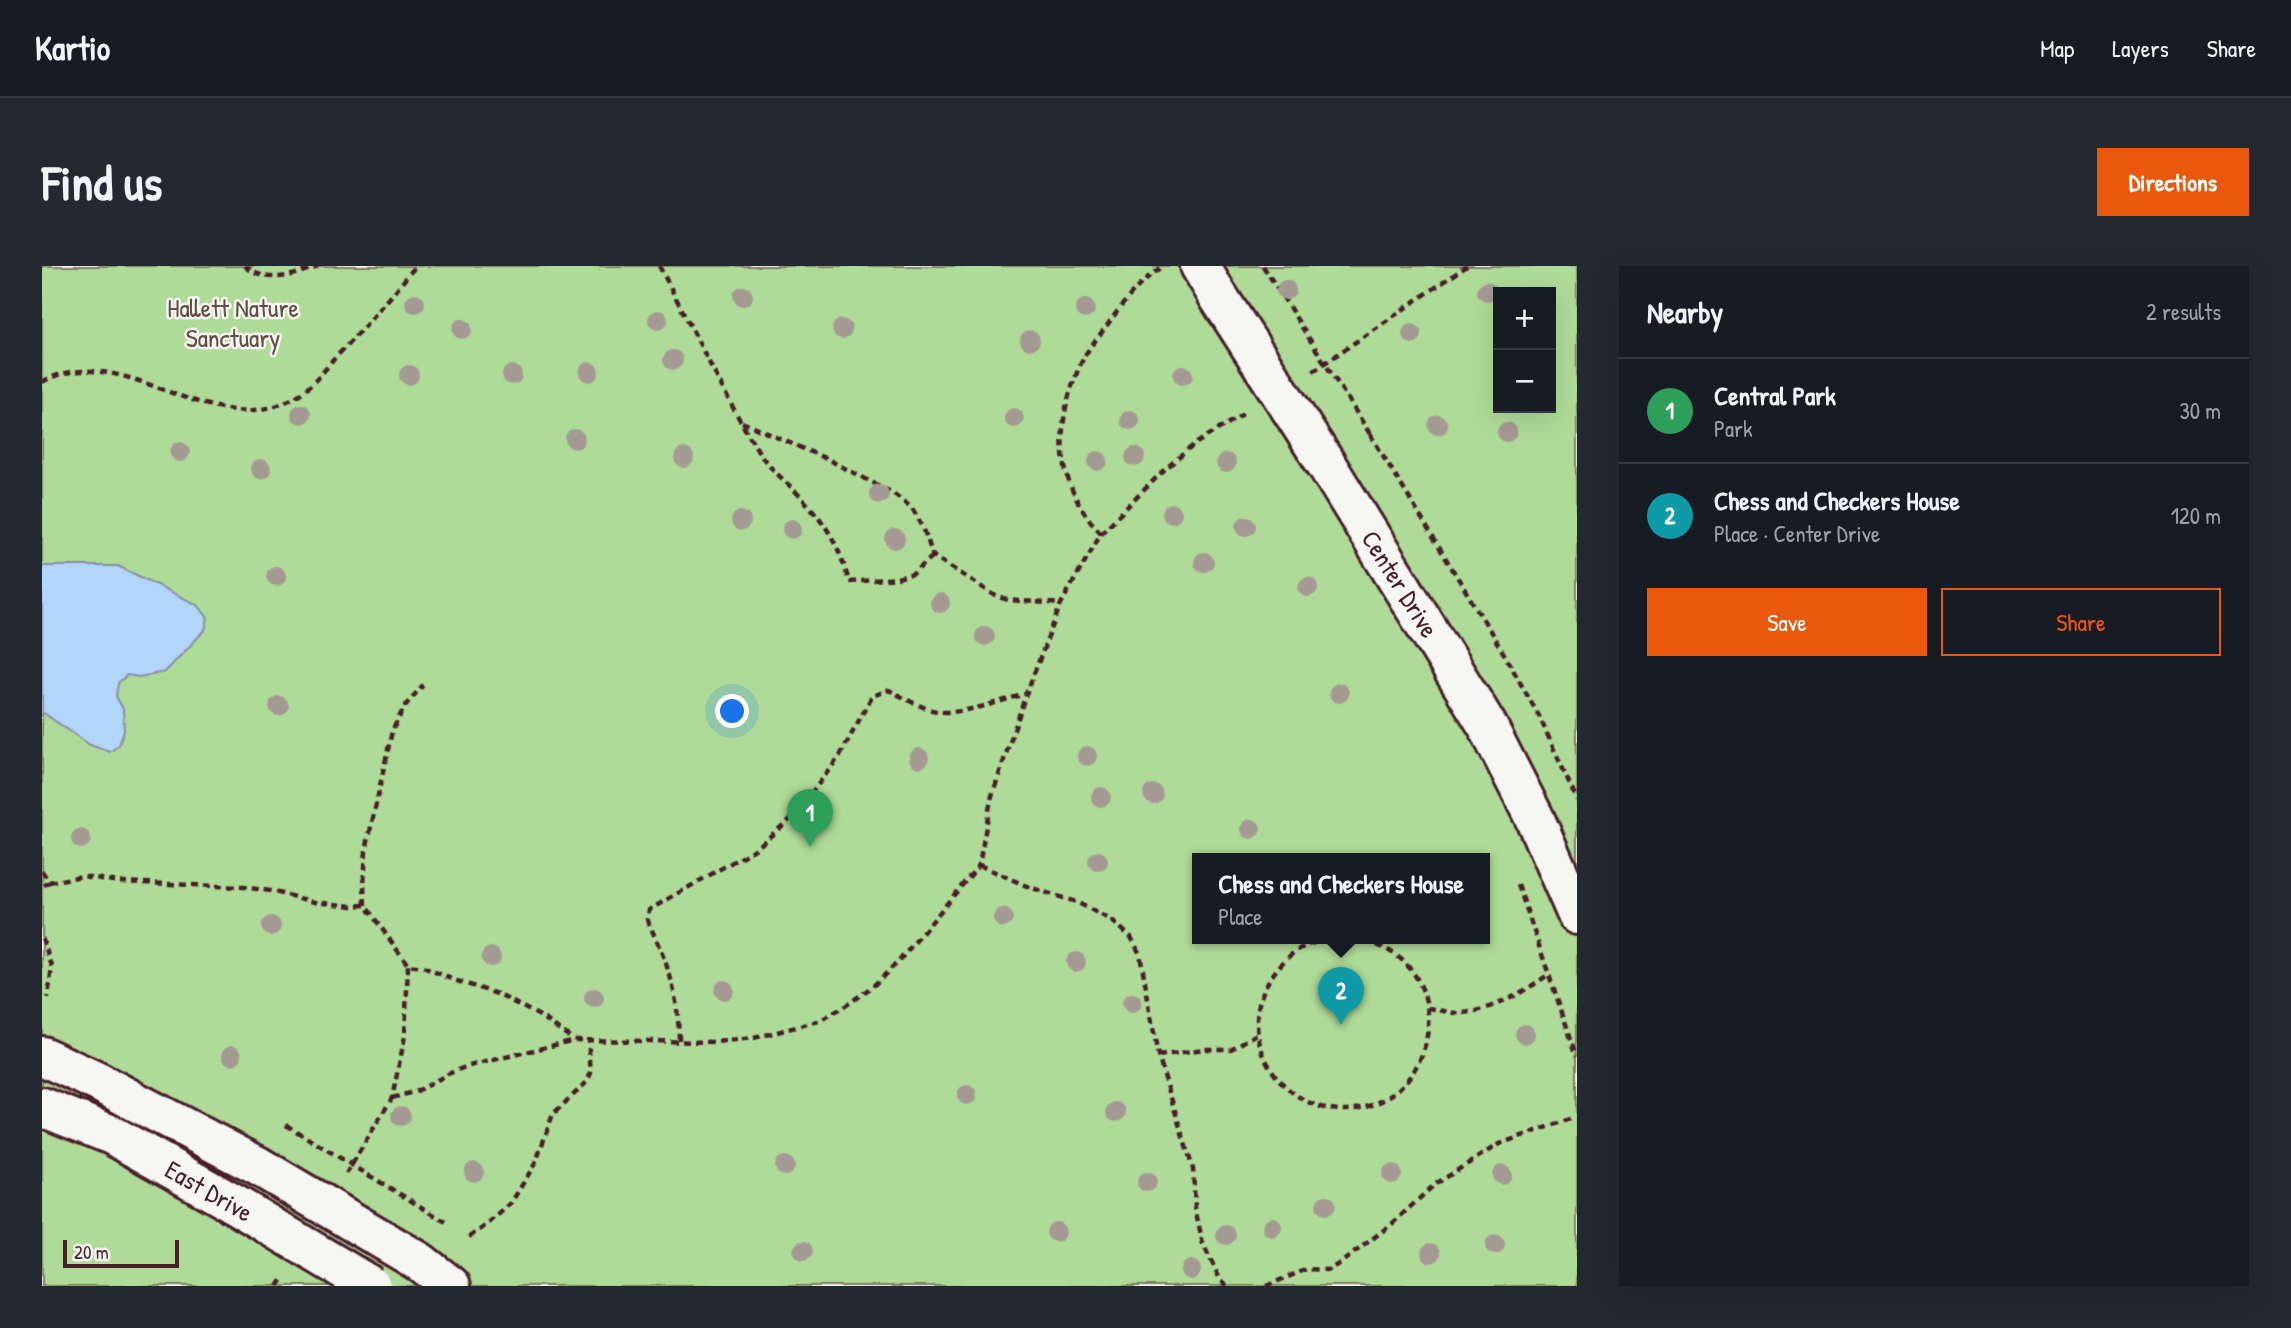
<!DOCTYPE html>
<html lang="en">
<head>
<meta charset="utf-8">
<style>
	body { margin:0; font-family:"Patrick Hand",sans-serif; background:#242831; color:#f1f3f6 }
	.controls { position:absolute; right:21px; top:21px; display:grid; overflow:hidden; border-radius:0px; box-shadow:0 7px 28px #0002 }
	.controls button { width:63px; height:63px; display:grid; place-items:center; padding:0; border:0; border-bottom:2px solid #363941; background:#171b24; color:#f1f3f6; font:35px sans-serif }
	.scale { position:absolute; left:21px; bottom:18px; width:116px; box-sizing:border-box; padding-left:7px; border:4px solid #4a1f2b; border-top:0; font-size:19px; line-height:24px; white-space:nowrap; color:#4a1f2b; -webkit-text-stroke:5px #f6f6f2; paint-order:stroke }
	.you { position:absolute; left:691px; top:446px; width:24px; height:24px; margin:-18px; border:5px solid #fff; border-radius:50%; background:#1a73e8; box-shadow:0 0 0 10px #1a73e833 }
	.badge { display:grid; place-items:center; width:46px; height:46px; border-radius:50%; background:#ea580c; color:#fff; font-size:23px; font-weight:700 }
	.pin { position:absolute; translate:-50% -58px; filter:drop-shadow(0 2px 4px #0008) }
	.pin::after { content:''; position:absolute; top:37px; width:24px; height:21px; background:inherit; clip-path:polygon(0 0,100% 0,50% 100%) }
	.popup { position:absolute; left:1150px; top:587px; width:298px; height:91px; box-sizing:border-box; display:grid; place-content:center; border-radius:0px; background:#171b24; filter:drop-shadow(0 2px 5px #0005); font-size:23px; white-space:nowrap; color:#9ea1a6 }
	.popup b { font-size:26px; color:#f1f3f6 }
	.popup::after { content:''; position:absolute; left:50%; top:100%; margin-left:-14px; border:14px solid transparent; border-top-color:#171b24 }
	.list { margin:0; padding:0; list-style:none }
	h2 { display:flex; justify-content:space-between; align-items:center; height:91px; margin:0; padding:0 28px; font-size:30px }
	h2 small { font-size:23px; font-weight:400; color:#9ea1a6 }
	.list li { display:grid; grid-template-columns:46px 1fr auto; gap:21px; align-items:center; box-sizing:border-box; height:105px; padding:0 28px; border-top:2px solid #363941 }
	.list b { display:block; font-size:26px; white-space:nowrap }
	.list p { margin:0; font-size:23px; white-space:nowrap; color:#9ea1a6 }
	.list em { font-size:23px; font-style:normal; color:#9ea1a6 }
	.actions { display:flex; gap:14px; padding:21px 28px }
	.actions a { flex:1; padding:16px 0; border:2px solid #ea580c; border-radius:0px; text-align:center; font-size:24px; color:#ea580c }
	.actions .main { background:#ea580c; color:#fff }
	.map { position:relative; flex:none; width:1535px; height:1020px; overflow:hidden; border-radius:0px }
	header { display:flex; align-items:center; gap:42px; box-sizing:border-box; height:98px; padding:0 35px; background:#171b24; border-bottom:2px solid #363941 }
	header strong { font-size:33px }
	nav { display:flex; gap:38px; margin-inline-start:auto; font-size:24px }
	.intro { display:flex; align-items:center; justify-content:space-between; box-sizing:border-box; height:168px; padding:0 42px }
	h1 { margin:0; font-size:49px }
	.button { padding:18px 32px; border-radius:0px; background:#ea580c; color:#fff; font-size:24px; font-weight:700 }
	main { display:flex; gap:42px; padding:0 42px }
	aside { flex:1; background:#171b24; border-radius:0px; box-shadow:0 7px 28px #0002 }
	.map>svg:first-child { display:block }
	.green { fill:#afdb98; stroke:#7c7d62; stroke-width:2; fill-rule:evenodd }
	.water { fill:#b2d5fa; stroke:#888ca7; stroke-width:2 }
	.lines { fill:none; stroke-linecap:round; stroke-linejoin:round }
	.street-casing { stroke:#4a1f2b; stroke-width:44 }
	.path { stroke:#4a1f2b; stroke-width:4.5; stroke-dasharray:7 5; stroke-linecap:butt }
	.street { stroke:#f6f6f2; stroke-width:38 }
	.street-bridge-casing { stroke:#4a1f2b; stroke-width:44; stroke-linecap:butt }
	.path-bridge { stroke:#4a1f2b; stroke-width:4.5; stroke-dasharray:7 5; stroke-linecap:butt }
	.street-bridge { stroke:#f6f6f2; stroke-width:38 }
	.tree { fill:#a59a93 }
	.labels { text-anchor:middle; stroke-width:5; stroke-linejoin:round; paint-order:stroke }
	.park-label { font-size:26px; fill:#634e46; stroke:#f6f6f2 }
	.street-label { font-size:26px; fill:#4a1f2b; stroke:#f6f6f2 }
</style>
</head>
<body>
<header>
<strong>Kartio</strong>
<nav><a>Map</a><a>Layers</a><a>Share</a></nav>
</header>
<div class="intro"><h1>Find us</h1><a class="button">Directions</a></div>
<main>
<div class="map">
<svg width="1535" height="1020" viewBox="0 0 1535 1020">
	<rect width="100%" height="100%" fill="#f6f6f2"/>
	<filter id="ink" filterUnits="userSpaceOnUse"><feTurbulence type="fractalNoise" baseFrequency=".0143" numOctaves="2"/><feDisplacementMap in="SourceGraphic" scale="14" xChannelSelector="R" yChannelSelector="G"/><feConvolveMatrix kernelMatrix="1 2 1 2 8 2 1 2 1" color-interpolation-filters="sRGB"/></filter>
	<g filter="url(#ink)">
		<path class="green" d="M 0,0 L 1535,0 L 1535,1020 L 0,1020 ZM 1456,26 L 1509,26 L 1509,142 L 1456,142 ZM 1156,593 L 1442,593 L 1442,673 L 1156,673 Z"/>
		<path class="water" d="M 0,300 L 76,300 L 156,339 L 166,352 L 163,364 L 123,406 L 97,411 L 85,409 L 76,417 L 74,430 L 81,443 L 82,464 L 77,479 L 68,486 L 48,479 L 0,446 Z"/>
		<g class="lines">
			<defs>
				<path id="street" d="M 1158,0 L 1176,30
					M 1284,198 L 1445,459 L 1493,553 L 1535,649
					M 0,790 L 56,816 L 216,900
					M 0,841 L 70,869 L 192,938
					M 378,996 L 409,1020"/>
			</defs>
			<use href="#street" class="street-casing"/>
			<path class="path" d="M 203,0 C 225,19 251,10 276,0
				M 617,0 C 650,61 679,124 715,183 C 726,202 743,214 758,230 C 785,258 797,279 807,316 L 855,312 L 871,308 L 891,290
				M 1271,105 L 1425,0
				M 0,116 C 83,71 167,180 251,132 C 268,123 281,106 293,92 C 310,74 327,56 343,37 C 354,25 363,12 374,0
				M 700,156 L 787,194 L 851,227 L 870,242 L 881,261 L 891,290 L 954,330 L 966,334 L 1019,338
				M 1328,168 L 1461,386 L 1497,450 L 1535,534
				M 1059,267 C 1010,216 1012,154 1041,93 C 1047,81 1058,69 1066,58 C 1081,37 1099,14 1121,0
				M 937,599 L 987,621 L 1034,636 L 1069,654 L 1089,671 L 1098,688 L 1116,790 L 1151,903 L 1153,942 L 1161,978 L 1177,1011 L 1185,1020
				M 0,605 L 7,616 L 0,621
				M 7,616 L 40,610 L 77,616 L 201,621 L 228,625 L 273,636 L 310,640 L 323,639 L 366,699 L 381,701 L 412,714 L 455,728 L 500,751 L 532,774
				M 1476,619 L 1535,790
				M 323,639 L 322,619 L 324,584 L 350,465 L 363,440 L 381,419
				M 0,672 L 10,700 L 6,732
				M 1284,673 C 1277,675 1270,677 1264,680 C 1251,685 1240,696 1232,707 C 1186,766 1240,854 1314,843 C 1382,833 1411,743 1361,695 C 1349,684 1334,678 1319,673
				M 1386,742 C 1397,743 1409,748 1420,747 C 1451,745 1481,726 1506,709
				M 637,774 C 636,722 626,700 605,653 L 607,644 L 713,583 L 751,551 L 798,490 L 830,430 L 847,424 C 863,432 885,446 903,446 C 930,446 958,435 983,428
				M 1116,790 L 1162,783 L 1189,783 L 1215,768
				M 350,832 L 375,825 L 406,808 L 423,801 L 533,774 L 673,776 L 712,772 L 777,755 L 802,741 L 831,720 L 857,695 L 937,599 L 949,533 L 984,428 L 1019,338 L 1059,267 L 1123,203 L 1153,178 L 1204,146
				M 304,908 L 350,832 L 363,770 L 366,699
				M 427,971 L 445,959 L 469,937 L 494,896 L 511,848 L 545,816 L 549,807 L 546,774
				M 236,1020 L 242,1012
				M 1224,1020 L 1265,1003 L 1286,1004 L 1300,996 L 1351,957 L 1392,919 L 1457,878 L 1529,853"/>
			<use href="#street" class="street"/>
			<defs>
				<path id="street-bridge" d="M 1176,30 L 1284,198
					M 216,900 L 378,996
					M 192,938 L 329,1020"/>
			</defs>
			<use href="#street-bridge" class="street-bridge-casing"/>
			<path class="path-bridge" d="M 1221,0 L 1328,168
				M 244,859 L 404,956"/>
			<use href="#street-bridge" class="street-bridge"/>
		</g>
		<g class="tree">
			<circle cx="1244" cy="24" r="10"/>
			<circle cx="1445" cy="25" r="10"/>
			<circle cx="701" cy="30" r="10"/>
			<circle cx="373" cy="37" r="10"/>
			<circle cx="1043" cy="43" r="10"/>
			<circle cx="616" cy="54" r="10"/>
			<circle cx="420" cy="63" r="10"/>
			<circle cx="800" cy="63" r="10"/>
			<circle cx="1370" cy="68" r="10"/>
			<circle cx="988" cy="74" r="10"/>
			<circle cx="631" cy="94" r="10"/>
			<circle cx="547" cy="106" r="10"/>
			<circle cx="367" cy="109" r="10"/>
			<circle cx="470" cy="109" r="10"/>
			<circle cx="1141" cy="109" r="10"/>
			<circle cx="259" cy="148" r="10"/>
			<circle cx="972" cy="152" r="10"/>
			<circle cx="1088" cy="154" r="10"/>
			<circle cx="1396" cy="159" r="10"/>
			<circle cx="1465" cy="166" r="10"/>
			<circle cx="533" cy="173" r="10"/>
			<circle cx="138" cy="186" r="10"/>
			<circle cx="1093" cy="191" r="10"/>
			<circle cx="642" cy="192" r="10"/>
			<circle cx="1056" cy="195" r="10"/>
			<circle cx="1184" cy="197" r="10"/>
			<circle cx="219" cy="203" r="10"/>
			<circle cx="837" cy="228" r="10"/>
			<circle cx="1130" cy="247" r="10"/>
			<circle cx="699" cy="255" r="10"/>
			<circle cx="1204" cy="260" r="10"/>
			<circle cx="750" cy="263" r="10"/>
			<circle cx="853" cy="273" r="10"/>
			<circle cx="1162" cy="296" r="10"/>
			<circle cx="234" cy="310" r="10"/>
			<circle cx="1266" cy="321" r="10"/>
			<circle cx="898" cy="337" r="10"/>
			<circle cx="943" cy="370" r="10"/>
			<circle cx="1297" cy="427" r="10"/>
			<circle cx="237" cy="440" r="10"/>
			<circle cx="1045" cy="490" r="10"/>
			<circle cx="877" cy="492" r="10"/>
			<circle cx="1111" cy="528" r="10"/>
			<circle cx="1059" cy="531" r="10"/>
			<circle cx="1209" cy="563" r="10"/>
			<circle cx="39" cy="573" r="10"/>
			<circle cx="1056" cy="595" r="10"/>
			<circle cx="961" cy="652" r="10"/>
			<circle cx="229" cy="660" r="10"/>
			<circle cx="449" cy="691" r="10"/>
			<circle cx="1034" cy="696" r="10"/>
			<circle cx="682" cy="724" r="10"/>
			<circle cx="552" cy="732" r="10"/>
			<circle cx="1090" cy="737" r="10"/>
			<circle cx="1483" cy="768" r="10"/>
			<circle cx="190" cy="789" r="10"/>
			<circle cx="925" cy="829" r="10"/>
			<circle cx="1074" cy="846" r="10"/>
			<circle cx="359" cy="850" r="10"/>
			<circle cx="743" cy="900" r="10"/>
			<circle cx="432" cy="906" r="10"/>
			<circle cx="1350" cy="908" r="10"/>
			<circle cx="1460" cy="909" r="10"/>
			<circle cx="1105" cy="916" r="10"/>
			<circle cx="1284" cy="939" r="10"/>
			<circle cx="1230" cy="961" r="10"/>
			<circle cx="1014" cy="966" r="10"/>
			<circle cx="1184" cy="969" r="10"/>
			<circle cx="1453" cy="979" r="10"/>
			<circle cx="761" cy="985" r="10"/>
			<circle cx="1389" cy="987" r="10"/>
			<circle cx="1149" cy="1004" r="10"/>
		</g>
	</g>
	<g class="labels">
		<g class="park-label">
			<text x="191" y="51">Hallett Nature<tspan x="191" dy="30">Sanctuary</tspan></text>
		</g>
		<g class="street-label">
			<text transform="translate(1358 318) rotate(58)" y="9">Center Drive</text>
			<text transform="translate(167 925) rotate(30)" y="9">East Drive</text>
		</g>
	</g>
</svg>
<div class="controls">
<button>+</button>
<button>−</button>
</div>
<div class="scale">20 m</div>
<div class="you"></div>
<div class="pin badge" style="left:768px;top:581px;background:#2e9e5b">1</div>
<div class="pin badge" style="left:1299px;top:759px;background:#0f9aa8">2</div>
<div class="popup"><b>Chess and Checkers House</b>Place</div>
</div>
<aside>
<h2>Nearby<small>2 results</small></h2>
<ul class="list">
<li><span class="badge" style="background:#2e9e5b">1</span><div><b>Central Park</b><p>Park</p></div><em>30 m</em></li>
<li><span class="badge" style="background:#0f9aa8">2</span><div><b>Chess and Checkers House</b><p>Place · Center Drive</p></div><em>120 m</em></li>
</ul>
<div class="actions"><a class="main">Save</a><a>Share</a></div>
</aside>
</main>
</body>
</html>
